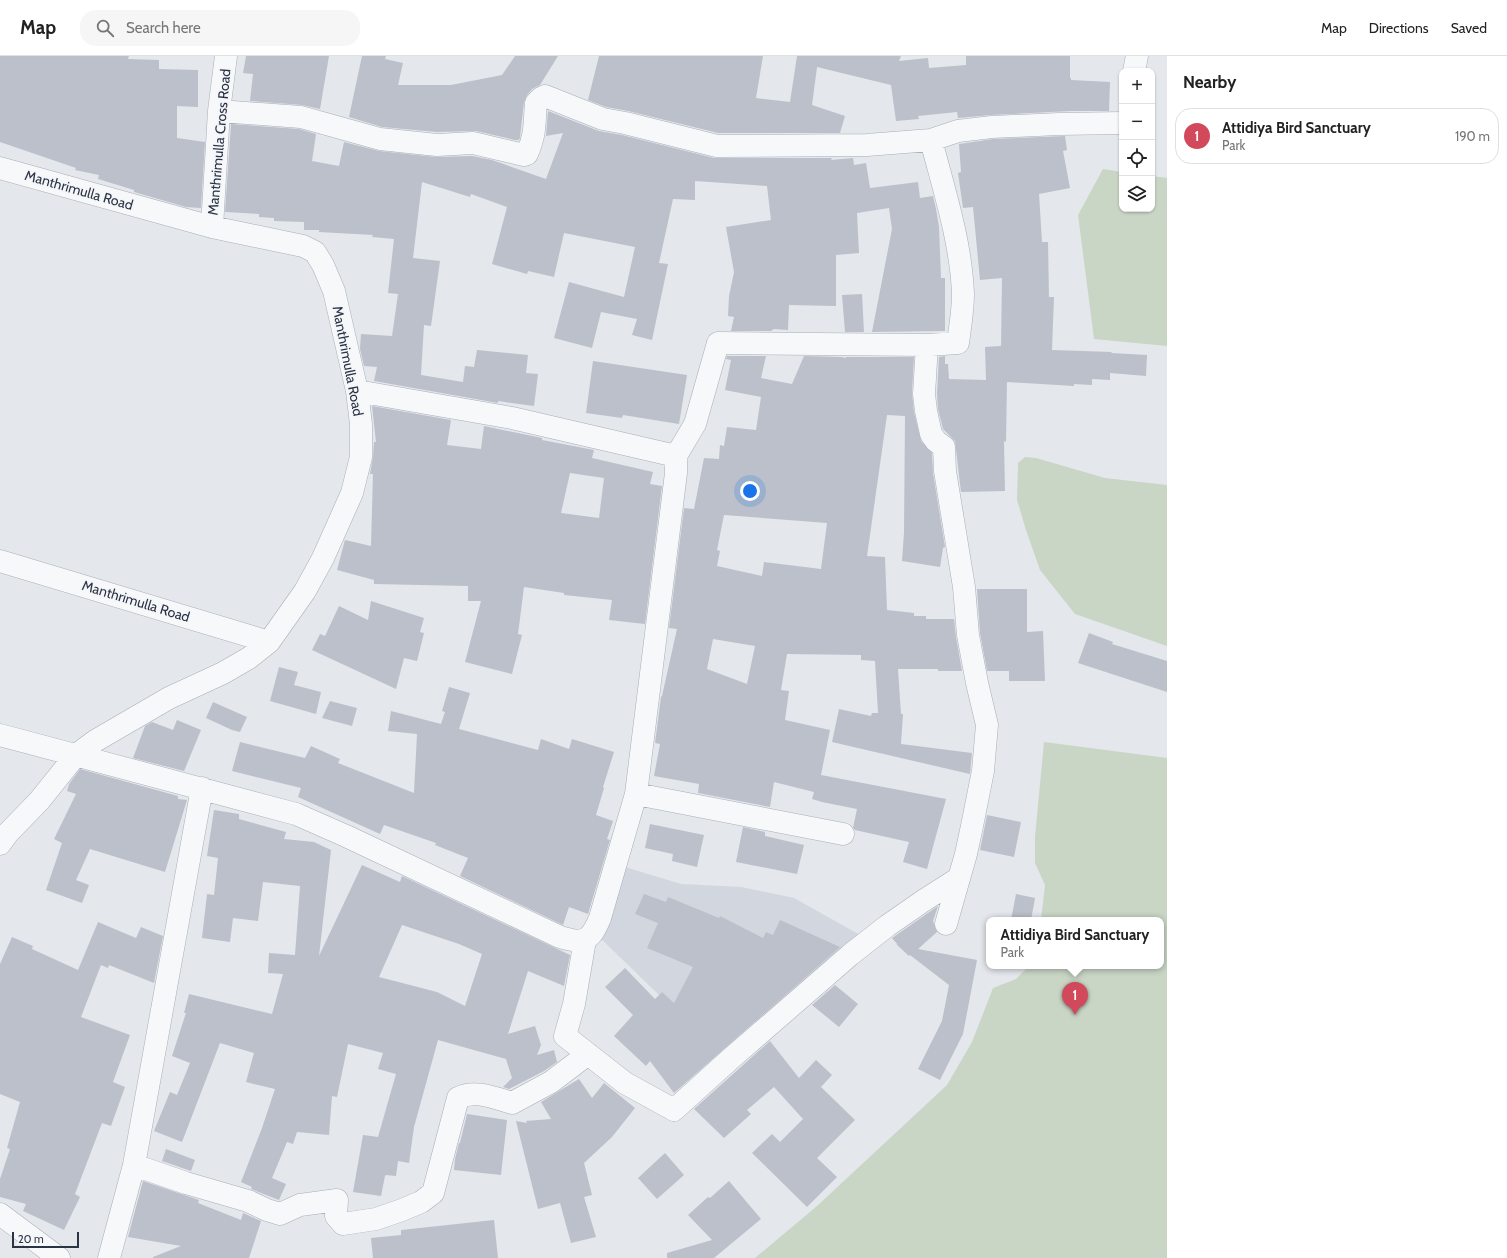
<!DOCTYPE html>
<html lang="en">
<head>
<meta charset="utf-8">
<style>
	body { margin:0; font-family:Cabin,sans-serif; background:#f6f6f6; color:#222 }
	.controls { position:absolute; right:12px; top:12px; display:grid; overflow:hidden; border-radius:8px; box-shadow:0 1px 3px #0004 }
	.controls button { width:36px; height:36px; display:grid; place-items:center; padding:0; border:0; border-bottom:1px solid #e0e0e0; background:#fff; color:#222; font:20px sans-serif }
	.scale { position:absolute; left:12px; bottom:10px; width:67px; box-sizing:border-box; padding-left:4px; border:2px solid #2b3445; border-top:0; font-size:11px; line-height:14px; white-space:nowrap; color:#2b3445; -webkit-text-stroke:3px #f4f6f9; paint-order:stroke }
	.you { position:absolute; left:750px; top:435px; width:14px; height:14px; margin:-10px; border:3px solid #fff; border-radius:50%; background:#1a73e8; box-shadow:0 0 0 6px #1a73e833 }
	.badge { display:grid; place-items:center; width:26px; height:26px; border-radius:50%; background:#d1495b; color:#fff; font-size:13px; font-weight:700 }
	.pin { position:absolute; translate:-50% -33px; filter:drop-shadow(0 1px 2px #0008) }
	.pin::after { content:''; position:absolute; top:21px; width:14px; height:12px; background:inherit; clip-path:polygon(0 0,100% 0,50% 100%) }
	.popup { position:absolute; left:986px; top:861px; width:178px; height:52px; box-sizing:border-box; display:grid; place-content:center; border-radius:8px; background:#fff; filter:drop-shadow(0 1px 3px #0005); font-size:13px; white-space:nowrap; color:#767676 }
	.popup b { font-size:15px; color:#222 }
	.popup::after { content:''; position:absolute; left:50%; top:100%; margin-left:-8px; border:8px solid transparent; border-top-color:#fff }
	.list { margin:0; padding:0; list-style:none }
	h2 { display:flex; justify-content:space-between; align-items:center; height:52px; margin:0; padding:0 16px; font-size:17px }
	h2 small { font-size:13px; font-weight:400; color:#767676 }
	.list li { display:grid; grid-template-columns:26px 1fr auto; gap:12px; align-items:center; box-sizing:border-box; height:56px; margin:0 8px 8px; padding:0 8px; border:1px solid #e0e0e0; border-radius:16px }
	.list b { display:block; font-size:15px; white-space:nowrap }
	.list p { margin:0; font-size:13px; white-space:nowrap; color:#767676 }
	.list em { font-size:13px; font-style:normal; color:#767676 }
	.icon { flex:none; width:22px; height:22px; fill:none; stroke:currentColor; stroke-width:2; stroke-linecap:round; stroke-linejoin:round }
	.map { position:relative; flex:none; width:1167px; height:1202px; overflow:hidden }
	header { display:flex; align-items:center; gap:24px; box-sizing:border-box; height:56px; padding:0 20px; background:#fff; border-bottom:1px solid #e0e0e0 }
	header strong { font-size:19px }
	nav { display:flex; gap:22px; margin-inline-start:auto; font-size:14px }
	.search { width:280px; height:36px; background:#f6f6f6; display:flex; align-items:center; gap:10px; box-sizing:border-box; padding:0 14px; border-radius:16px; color:#767676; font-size:15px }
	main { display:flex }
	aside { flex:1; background:#fff }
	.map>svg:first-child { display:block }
	.built { fill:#d2d6de }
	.green { fill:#c9d6c5 }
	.building { fill:#bbc0ca; fill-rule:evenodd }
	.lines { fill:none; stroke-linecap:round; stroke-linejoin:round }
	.street-casing { stroke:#a9aeb7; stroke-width:23 }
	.street { stroke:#f7f8fa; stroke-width:22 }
	.labels { text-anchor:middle; stroke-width:3.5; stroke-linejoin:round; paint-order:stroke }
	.street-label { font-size:14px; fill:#2b3445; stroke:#f4f6f9 }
</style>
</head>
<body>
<header>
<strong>Map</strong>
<div class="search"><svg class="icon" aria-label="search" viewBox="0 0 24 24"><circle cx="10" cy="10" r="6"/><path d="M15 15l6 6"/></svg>Search here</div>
<nav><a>Map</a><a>Directions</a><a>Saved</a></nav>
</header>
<main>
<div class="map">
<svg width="1167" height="1202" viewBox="0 0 1167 1202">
	<rect width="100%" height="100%" fill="#e4e7ec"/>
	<path class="built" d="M 615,808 L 681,828 L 741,831 L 794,842 L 869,884 L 767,972 L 723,949 L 688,967 L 594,876 Z"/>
	<path class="green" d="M 1103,113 L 1122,116 L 1122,153 L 1152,153 L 1152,120 L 1167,122 L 1167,290 L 1094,283 L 1078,159 Z
		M 1025,401 L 1036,402 L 1105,422 L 1167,429 L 1167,590 L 1075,558 L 1040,514 L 1026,474 L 1017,444 L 1018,407 Z
		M 1044,686 L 1167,702 L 1167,1202 L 755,1202 L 817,1150 L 947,1029 L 972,986 L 993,932 L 1016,923 L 1029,910 L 1161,910 L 1161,864 L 1041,864 L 1045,829 L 1035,807 L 1035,781 Z"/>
	<path class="building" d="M 0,0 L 129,0 L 128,3 L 159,4 L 159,13 L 198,14 L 198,51 L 177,50 L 177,82 L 205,86 L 201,152 L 186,151 L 134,136 L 134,134 L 98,123 L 99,119 L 75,114 L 76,112 L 0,86 Z
		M 246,0 L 329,0 L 320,53 L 302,49 L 250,45 L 253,18 L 243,17 Z
		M 362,0 L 386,0 L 385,3 L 403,7 L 398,29 L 451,29 L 502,19 L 515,0 L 558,0 L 540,29 L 532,33 L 527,39 L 524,46 L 520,81 L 519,84 L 515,84 L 476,75 L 437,76 L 382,71 L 349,61 Z
		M 599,0 L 763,0 L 756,42 L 790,46 L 797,0 L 901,0 L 899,5 L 928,2 L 929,12 L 966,9 L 966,0 L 1070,0 L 1070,22 L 1071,22 L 1071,24 L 1110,26 L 1109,55 L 1071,55 L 991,59 L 958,62 L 957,56 L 918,60 L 919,63 L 896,65 L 891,29 L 817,11 L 812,49 L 845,60 L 840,77 L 718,77 L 628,55 L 606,51 L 588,44 Z
		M 548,55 L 599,75 L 622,79 L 714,102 L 832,102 L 831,104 L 853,102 L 854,109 L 866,107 L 870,132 L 918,126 L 920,142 L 933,140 L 936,153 L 939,171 L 941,222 L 945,222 L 945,275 L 872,276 L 892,173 L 889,152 L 857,157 L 859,197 L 836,199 L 836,250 L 789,249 L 788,274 L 774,273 L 771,275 L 731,275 L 734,261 L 728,260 L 729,240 L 734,216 L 726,171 L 771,164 L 767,130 L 695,125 L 695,144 L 673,143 L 659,207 L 668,208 L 652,284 L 632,279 L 637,263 L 601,256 L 592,292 L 554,282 L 569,226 L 624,241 L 635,191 L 564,177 L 554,221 L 528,215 L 527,218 L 492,208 L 507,151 L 471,138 L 470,141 L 422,126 L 413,202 L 440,205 L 431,270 L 424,269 L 421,319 L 463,326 L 465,310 L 474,311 L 477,294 L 528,299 L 526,317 L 538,318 L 534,350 L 498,345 L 498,347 L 374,325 L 377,311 L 364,310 L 360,293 L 361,278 L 392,280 L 398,238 L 388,237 L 394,183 L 372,181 L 373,179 L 319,176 L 319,174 L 304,174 L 304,166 L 274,165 L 274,162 L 259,161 L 259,158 L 225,156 L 231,68 L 299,73 L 316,78 L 312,105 L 339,110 L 344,86 L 379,95 L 436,101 L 472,100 L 492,104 L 546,123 L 563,77 L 546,80 Z
		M 1065,80 L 1067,94 L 1063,95 L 1070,132 L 1039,138 L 1042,186 L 1048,186 L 1049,241 L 1054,241 L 1052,294 L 1112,296 L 1111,297 L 1147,299 L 1146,320 L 1110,317 L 1110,324 L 1092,323 L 1092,329 L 1074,328 L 1074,330 L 1007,326 L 1006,386 L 1004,385 L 1005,435 L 961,436 L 955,385 L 943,373 L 938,353 L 937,338 L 939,301 L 945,300 L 945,308 L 948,308 L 949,323 L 986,324 L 985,291 L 1001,290 L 1002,222 L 980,224 L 973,151 L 963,152 L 958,117 L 961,116 L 959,88 L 993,83 Z
		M 862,238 L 864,276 L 845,276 L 842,239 Z
		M 727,300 L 766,300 L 761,322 L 792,328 L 804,300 L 841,301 L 846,302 L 846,301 L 914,301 L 912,337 L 914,356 L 921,385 L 932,397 L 933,417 L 945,491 L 943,492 L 940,511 L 902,505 L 904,477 L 905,360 L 887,359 L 867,500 L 885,501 L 887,554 L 914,557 L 914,560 L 926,560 L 926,563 L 954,563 L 956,581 L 962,615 L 938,615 L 938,613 L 898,613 L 901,658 L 903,658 L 901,688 L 972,697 L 970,718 L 832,686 L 839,653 L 871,660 L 872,657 L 878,657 L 875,605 L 861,604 L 861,599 L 787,598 L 781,634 L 789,635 L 785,664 L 830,674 L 821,719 L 946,743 L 927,813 L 903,806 L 909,786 L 855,774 L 853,772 L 857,753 L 822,746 L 812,743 L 814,736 L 774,726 L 770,751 L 698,737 L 699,728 L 654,720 L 660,688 L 655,687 L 661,641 L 662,640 L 677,573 L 669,572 L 684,452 L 694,453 L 704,402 L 719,403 L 720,389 L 724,390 L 727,371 L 756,374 L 761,341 L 725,334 L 731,304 L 726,303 ZM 724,459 L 827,467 L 821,513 L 764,506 L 762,520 L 717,510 L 720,495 L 717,494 ZM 713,583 L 755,590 L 747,628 L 707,613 Z
		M 593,305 L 687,319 L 679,368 L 623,359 L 622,362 L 586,357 Z
		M 372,350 L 451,364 L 447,389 L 481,393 L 484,370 L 542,382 L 542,384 L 594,394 L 592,402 L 653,416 L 650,428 L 662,430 L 645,568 L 609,564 L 612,544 L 564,539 L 564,537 L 524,531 L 518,578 L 522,579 L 512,618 L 465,606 L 481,545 L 468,545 L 468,530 L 374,528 L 374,524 L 337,514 L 345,484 L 371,490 L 373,418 L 370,418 L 373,401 L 374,386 L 376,386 ZM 570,417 L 604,422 L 599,462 L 561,457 Z
		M 977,533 L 1027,533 L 1027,576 L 1043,575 L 1045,625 L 1009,625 L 1009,615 L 987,615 L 980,577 Z
		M 371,545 L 424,562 L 420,576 L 424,577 L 417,605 L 404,602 L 396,633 L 312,594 L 320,578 L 325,580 L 339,550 L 368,564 Z
		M 1089,577 L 1113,586 L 1112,588 L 1167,605 L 1167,636 L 1078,607 Z
		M 279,611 L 298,616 L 294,629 L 321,636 L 316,658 L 270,645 Z
		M 449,631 L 470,637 L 459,673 L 538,694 L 541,683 L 569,693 L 572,683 L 614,696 L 603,731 L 604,732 L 596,759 L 613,765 L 607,783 L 610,784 L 588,858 L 569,851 L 563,869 L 460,820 L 468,802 L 435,789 L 436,787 L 384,769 L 380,778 L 298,741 L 301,732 L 232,715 L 240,686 L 305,702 L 311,690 L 340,703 L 338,707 L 414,737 L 417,678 L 388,675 L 391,655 L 441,668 L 445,656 L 442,655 Z
		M 330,645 L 357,652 L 352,670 L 322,662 Z
		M 213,646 L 247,661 L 240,676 L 232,674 L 206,662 Z
		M 177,664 L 201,674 L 184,715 L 133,702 L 145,670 L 152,666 L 173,674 Z
		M 80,713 L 178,740 L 178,743 L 187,744 L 165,816 L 90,793 L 76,824 L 89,829 L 82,847 L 46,834 L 62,787 L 54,783 L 76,738 L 67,735 L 69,728 Z
		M 214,754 L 239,758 L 239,763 L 286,776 L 284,783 L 314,786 L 331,794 L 319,900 L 362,809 L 400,826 L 402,820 L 570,899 L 564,930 L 528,915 L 508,978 L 535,970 L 541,989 L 537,999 L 554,994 L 557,1006 L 544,1015 L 509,1033 L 503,1031 L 512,1022 L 506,1003 L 438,984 L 414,1071 L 409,1107 L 398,1105 L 396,1120 L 386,1119 L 385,1120 L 381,1140 L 353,1136 L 363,1079 L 378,1081 L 396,1018 L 378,1013 L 383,997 L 348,988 L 337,1041 L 332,1040 L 329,1079 L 297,1076 L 293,1088 L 287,1086 L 272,1122 L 286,1128 L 279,1144 L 251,1133 L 252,1131 L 241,1126 L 262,1072 L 275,1033 L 246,1026 L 254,997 L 220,987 L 182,1086 L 154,1075 L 170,1036 L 177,1039 L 190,1007 L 172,1000 L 186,957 L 184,957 L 189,938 L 272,958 L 283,918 L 268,917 L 269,897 L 295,899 L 300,830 L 263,826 L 258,865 L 233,862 L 230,886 L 202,882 L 207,838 L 214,839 L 218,802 L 207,800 ZM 402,869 L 459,888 L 482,898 L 465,950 L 437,936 L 379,921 Z
		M 987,759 L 1021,766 L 1014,801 L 980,794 Z
		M 650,768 L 704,779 L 697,811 L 672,805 L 673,798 L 645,792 Z
		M 743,771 L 765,776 L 765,780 L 804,789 L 797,818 L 736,806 Z
		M 644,838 L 666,846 L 668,841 L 719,862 L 720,860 L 763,882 L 766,876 L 773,879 L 780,864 L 840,891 L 674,1037 L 650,1005 L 646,1010 L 614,980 L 633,959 L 605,931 L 625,912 L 655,943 L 662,936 L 674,947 L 693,911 L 647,892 L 658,867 L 635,858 Z
		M 1016,838 L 1035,842 L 1031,864 L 1011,864 Z
		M 938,850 L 933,865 L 937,876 L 918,893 L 977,904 L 963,978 L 940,1024 L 918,1013 L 942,965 L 949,929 L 910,899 L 909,900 L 896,888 L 898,889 L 892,882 Z
		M 98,866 L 136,882 L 141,871 L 163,880 L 154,927 L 109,909 L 108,912 L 101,909 L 81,961 L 130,979 L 113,1026 L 125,1031 L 111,1070 L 102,1067 L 75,1138 L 80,1141 L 64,1174 L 23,1155 L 26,1148 L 0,1141 L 0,1123 L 10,1093 L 7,1092 L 20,1046 L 0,1038 L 0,908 L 12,881 L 33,890 L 32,893 L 78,914 Z
		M 835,929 L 858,948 L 839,971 L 812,949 Z
		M 770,985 L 799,1022 L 816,1004 L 832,1019 L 821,1031 L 855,1064 L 817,1102 L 837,1121 L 807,1151 L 752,1097 L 772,1078 L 780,1086 L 803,1063 L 774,1031 L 747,1054 L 751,1058 L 724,1082 L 694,1053 Z
		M 579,1023 L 592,1042 L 604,1027 L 635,1052 L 612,1081 L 584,1107 L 592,1139 L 584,1141 L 596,1181 L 571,1187 L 560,1147 L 538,1153 L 516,1065 L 527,1067 L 526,1065 L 551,1063 L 541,1046 Z
		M 467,1058 L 507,1064 L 501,1119 L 454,1114 L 455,1103 L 459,1087 L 460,1087 Z
		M 166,1093 L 195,1104 L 191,1115 L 162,1105 Z
		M 665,1097 L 684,1119 L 657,1143 L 638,1122 Z
		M 143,1125 L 199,1144 L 198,1147 L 241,1164 L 243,1157 L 261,1165 L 249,1202 L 153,1202 L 153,1201 L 181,1190 L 128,1181 Z
		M 729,1125 L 761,1163 L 714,1202 L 667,1202 L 667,1197 L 712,1184 L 688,1159 L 708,1141 L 710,1142 Z
		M 494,1164 L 498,1202 L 373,1202 L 371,1182 L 401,1179 L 401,1174 Z"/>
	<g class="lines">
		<defs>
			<path id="street" d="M 1134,15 L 1137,0
				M 219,55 L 301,61 L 380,83 L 437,89 L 473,87 L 524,99 L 527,98 C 536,77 534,69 536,47 L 541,42 L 545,40 L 603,63 L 625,67 L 717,90 L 867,89 L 931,84 L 958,75 L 992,71 L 1059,68 L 1122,67
				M 931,84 C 944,134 961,186 963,238 C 963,255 960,271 958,287 L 927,289 L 924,338 L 926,355 L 931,378 L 936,385 L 944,391 L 945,415 L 964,531 L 968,579 L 977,627 L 987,669 L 983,715 L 972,770 L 966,798 L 946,868
				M 0,112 L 212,171 L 303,190 L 315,196 L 323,209 L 334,235 L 357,335 L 361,368 L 361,401 L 352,437 L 323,502 L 305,535 L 269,586 L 0,505
				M 212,171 L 219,55 L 226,0
				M 676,400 L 695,368 L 718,287 L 927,289
				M 0,679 L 296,758 L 346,780 L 560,881 C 584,888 590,886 600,862 L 636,738 L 676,417 L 676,400 L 512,362 L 357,335
				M 636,738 L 843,778
				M 0,788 L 8,777 L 39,745 L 76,699 L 95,685 L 169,642 L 223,617 L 249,602 L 269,586
				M 585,884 L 574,948 L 565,980 L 625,1027 L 674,1054 L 728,1005 L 850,899 L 887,870 L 923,845 L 959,822
				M 134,1109 L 186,1127 L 248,1145 L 267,1154 L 280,1158 L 300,1149 L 337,1144 L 336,1160 L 343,1168 L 376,1163 L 402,1154 L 421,1146 L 433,1137 L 458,1042 C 475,1033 495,1042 512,1047 L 551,1026 L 588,998
				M 0,1158 L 59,1202
				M 109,1202 L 134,1109 L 202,732"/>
		</defs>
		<use href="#street" class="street-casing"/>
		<use href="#street" class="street"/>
	</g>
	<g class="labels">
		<g class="street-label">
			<text transform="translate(219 86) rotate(-85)" y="5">Manthrimulla Cross Road</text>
			<text transform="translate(79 134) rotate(16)" y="5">Manthrimulla Road</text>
			<text transform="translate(348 305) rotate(79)" y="5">Manthrimulla Road</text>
			<text transform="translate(136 545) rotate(17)" y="5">Manthrimulla Road</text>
		</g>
	</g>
</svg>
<div class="controls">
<button>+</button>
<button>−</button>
<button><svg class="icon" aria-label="locate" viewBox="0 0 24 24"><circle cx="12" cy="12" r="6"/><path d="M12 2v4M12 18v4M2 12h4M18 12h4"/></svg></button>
<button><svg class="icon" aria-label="layers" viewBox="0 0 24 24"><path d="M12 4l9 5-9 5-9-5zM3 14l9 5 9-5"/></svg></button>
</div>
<div class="scale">20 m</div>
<div class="you"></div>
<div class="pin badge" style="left:1075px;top:959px">1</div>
<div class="popup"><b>Attidiya Bird Sanctuary</b>Park</div>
</div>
<aside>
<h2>Nearby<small></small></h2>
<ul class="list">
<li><span class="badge">1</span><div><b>Attidiya Bird Sanctuary</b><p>Park</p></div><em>190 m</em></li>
</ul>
</aside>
</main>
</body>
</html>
